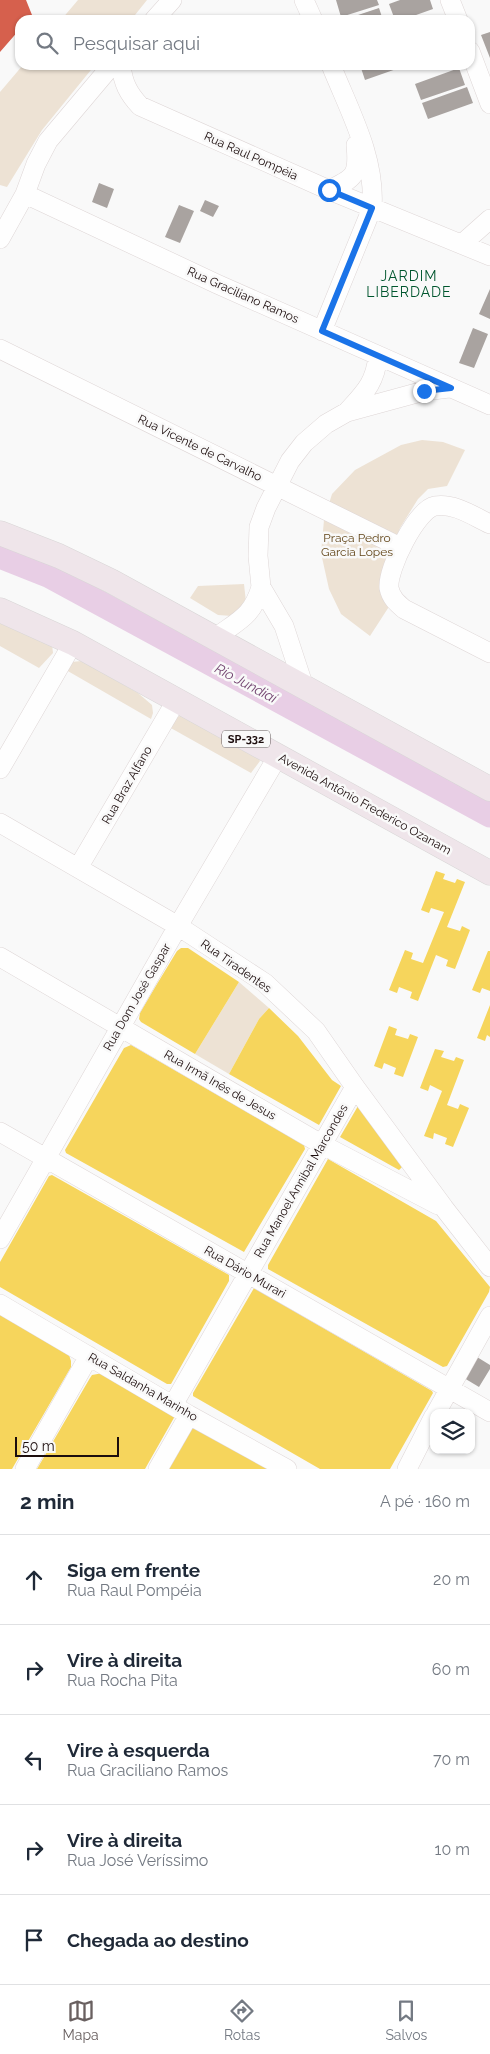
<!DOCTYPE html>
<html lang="pt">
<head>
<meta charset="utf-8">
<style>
	body { margin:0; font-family:Raleway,sans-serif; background:#f2f2f3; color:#1f2937 }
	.controls { position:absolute; right:15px; bottom:15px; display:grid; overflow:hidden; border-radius:10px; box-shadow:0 1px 4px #0004 }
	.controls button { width:45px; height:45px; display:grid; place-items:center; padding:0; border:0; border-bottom:1px solid #e0e1e3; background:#fff; color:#1f2937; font:25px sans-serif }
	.scale { position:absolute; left:15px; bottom:12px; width:104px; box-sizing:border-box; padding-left:5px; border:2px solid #1c0d0d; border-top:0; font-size:14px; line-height:18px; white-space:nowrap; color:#1c0d0d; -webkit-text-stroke:4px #f9f9f9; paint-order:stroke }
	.stop { position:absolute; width:15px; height:15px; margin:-11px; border:4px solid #1a73e8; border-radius:50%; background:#fff }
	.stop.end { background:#1a73e8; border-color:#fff; box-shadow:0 1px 5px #0008 }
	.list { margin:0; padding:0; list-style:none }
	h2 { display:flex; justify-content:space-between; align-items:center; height:65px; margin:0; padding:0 20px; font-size:21px }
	h2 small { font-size:16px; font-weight:400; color:#747a83 }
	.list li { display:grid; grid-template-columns:32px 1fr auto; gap:15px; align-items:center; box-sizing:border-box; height:90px; padding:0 20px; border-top:1px solid #e0e1e3 }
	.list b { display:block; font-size:19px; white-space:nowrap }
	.list p { margin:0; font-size:16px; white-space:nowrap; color:#747a83 }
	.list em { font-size:16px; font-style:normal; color:#747a83 }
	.icon { flex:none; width:28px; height:28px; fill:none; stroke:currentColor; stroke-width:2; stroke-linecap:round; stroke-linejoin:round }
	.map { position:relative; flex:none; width:490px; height:1469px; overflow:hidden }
	.search { position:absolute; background:#fff; box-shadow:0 1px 4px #0004; left:15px; right:15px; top:15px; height:55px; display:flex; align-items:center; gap:12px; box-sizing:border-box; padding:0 18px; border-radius:15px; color:#747a83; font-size:19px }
	.sheet { height:515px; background:#fff }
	nav { display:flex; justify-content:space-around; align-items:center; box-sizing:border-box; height:70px; border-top:1px solid #e0e1e3; background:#fff; font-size:14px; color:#747a83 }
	nav a { display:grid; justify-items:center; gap:2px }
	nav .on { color:#696060 }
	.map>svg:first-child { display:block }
	.green { fill:#ede2d4 }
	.homes { fill:#f6d55c }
	.shops { fill:#d6604d }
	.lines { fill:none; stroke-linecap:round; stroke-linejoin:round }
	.river { stroke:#e8cee5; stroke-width:25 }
	.building { fill:#a9a3a0 }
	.minor-casing { stroke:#ded6d6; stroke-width:20 }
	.major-casing { stroke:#d8d6d6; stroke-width:25 }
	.minor { stroke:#fefefe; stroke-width:19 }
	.major { stroke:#efe5ea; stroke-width:24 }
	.route { stroke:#1a73e8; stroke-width:6 }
	.labels { text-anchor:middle; stroke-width:5; stroke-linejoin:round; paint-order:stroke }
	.shield { fill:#f9f9f9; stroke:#5e5454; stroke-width:1 }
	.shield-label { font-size:11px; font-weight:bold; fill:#1c0d0d }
	.street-label { font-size:12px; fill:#1c0d0d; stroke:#f9f9f9 }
	.park-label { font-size:12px; fill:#614417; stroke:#f9f9f9 }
	.neighbourhood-label { font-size:14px; letter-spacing:1px; fill:#00562e; stroke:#f9f9f9 }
	.water-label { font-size:14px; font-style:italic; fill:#734571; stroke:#f9f9f9 }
</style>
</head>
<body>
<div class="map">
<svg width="490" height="1469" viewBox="0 0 490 1469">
	<rect width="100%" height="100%" fill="#f9f9f9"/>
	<path class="green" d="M 78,0 L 147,0 L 131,20 L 61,20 Z
		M 23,65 L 95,65 L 42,130 L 7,187 L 0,185 L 0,92 Z
		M 422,440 L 443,442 L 465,450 L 447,486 L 428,489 L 418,499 L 400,528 L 387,565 L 392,602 L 370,636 L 341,614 L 329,589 L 321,553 L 324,520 L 332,494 L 355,470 L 401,445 Z
		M 244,584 L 246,602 L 232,616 L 218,615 L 190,598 L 198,586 Z
		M 0,618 L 52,644 L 53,653 L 39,668 L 0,646 Z
		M 82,661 L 138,693 L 152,705 L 153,713 L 151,719 L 66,670 L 71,662 Z
		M 182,715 L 256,754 L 260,761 L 251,773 L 169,727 L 175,718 Z
		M 239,982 L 269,1008 L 259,1019 L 229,1074 L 195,1054 Z"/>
	<path class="homes" d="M 436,871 L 445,874 L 443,879 L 455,883 L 457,879 L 465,882 L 447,927 L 460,931 L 462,926 L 470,930 L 455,969 L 446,966 L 448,960 L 436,955 L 418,1001 L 410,998 L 412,992 L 399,987 L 397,993 L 389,990 L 405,950 L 413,953 L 411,959 L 423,963 L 441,919 L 444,912 L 431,908 L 429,913 L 421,910 Z
		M 181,948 L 188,948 L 239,982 L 195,1054 L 141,1022 L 139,1019 L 140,1013 L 157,984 L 177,951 Z
		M 488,951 L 490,951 L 490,991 L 482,988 L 480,993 L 472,990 Z
		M 490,1005 L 490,1037 L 487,1035 L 485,1041 L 477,1038 Z
		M 269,1008 L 298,1036 L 332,1080 L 341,1086 L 319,1125 L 229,1074 L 259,1019 Z
		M 389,1026 L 397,1029 L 395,1035 L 408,1039 L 410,1034 L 418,1037 L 403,1077 L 394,1074 L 396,1068 L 384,1063 L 382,1069 L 374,1066 Z
		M 131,1045 L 304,1145 L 305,1149 L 244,1252 L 66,1153 L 65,1150 L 124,1048 Z
		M 435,1049 L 444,1051 L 441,1057 L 454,1061 L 456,1057 L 464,1060 L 447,1105 L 458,1109 L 460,1104 L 469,1108 L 453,1147 L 445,1144 L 447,1138 L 434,1133 L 433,1139 L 424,1136 L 442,1091 L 430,1085 L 428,1091 L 420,1088 Z
		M 358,1106 L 402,1167 L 399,1170 L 340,1137 Z
		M 328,1159 L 436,1221 L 490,1287 L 489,1292 L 447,1366 L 443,1367 L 434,1362 L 268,1269 L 268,1265 Z
		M 52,1175 L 229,1275 L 229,1281 L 171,1384 L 167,1384 L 0,1287 L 0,1262 L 49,1176 Z
		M 254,1288 L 432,1391 L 433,1393 L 390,1469 L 320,1469 L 193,1396 L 193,1393 Z
		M 0,1313 L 69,1355 L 71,1361 L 71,1367 L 12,1469 L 0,1469 Z
		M 103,1373 L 175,1416 L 145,1469 L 37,1469 L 90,1378 L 92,1375 Z
		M 195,1426 L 272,1469 L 167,1469 L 192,1427 Z"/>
	<path class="shops" d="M 0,0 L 26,0 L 32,15 L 27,20 L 20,20 L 20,29 L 0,52 Z"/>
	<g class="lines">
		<path class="river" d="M 0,556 L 50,576 L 490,815"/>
	</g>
	<path class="building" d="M 336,0 L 377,0 L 379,5 L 341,17 Z
		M 400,0 L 430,0 L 433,9 L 402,20 L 395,20 L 389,4 Z
		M 379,8 L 383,20 L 343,20 Z
		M 490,32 L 490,58 L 481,35 Z
		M 360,65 L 401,65 L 402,67 L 365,80 Z
		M 459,68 L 465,85 L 421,100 L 415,84 Z
		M 467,87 L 473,103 L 428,119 L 422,103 Z
		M 99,183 L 114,189 L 107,208 L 92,202 Z
		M 205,200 L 219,206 L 213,217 L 200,211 Z
		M 179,205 L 194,211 L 180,243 L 165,237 Z
		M 490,289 L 490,319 L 479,314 Z
		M 473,328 L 488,334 L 474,368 L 459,363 Z
		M 477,1357 L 490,1365 L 490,1369 L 479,1387 L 464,1378 Z"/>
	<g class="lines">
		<defs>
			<path id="minor" d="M 304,0 L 313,20
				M 450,0 L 458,20
				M 154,20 L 172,0
				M 470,51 L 490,104
				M 121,65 C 123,83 128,93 140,106 L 329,190 L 490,256
				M 329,190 C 355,178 359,175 356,145
				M 25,194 L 217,284 L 490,405
				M 0,239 L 25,194 L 36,164 L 48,141 L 112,65
				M 463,243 L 490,219
				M 322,331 L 372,208 C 376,158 349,110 331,65
				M 0,349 L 400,547
				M 347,412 C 365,392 375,383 378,356
				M 490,524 C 473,516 455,503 435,506 C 417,509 387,569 389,588 C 391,598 397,603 404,609 L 490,653
				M 215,638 C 239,620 252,617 261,587
				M 304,687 L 284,626 L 261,587 L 258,556 L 259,527 L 266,508 L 290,461 L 304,443 L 326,424 L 347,412 L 424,391 L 449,388
				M 0,769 L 73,643
				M 0,823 L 178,926 L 265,983 L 316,1031 L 355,1087 L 444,1208 L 490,1267
				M 78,868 L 176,701
				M 0,957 L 321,1144 L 438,1205
				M 0,1132 L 490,1412
				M 0,1239 L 178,926 L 278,756
				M 0,1304 L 189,1415 L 287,1469
				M 173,1405 L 355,1087
				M 436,1413 L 490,1316
				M 25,1469 L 89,1356
				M 158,1469 L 189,1415
				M 407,1469 L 434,1416"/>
			<path id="major" d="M 0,533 L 59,556 L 111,581 L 490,789
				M 0,610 L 73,643 L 490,873"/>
		</defs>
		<use href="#minor" class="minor-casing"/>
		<use href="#major" class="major-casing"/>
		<use href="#minor" class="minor"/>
		<use href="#major" class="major"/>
	</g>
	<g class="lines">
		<path class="route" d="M 329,190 L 372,208 L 322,331 L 451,388 L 424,391"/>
	</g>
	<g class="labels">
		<rect class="shield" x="222" y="730.5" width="48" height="17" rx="4"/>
		<g class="shield-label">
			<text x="246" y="743">SP-332</text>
		</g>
		<g class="street-label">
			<text transform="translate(251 156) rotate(24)" y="4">Rua Raul Pompéia</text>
			<text transform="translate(243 295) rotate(24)" y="4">Rua Graciliano Ramos</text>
			<text transform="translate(200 448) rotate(26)" y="4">Rua Vicente de Carvalho</text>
			<text transform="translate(127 785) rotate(-60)" y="4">Rua Braz Alfano</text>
			<text transform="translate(365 804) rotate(29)" y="4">Avenida Antônio Frederico Ozanam</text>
			<text transform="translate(236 966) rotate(35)" y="4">Rua Tiradentes</text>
			<text transform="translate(137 997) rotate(-60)" y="4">Rua Dom José Gaspar</text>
			<text transform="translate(220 1085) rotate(30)" y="4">Rua Irmã Inês de Jesus</text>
			<text transform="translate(301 1181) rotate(-60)" y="4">Rua Manoel Annibal Marcondes</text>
			<text transform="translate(245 1272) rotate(30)" y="4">Rua Dário Murari</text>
			<text transform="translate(143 1387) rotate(30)" y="4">Rua Saldanha Marinho</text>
		</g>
		<g class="park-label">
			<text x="357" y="542">Praça Pedro<tspan x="357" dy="14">Garcia Lopes</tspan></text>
		</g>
		<g class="neighbourhood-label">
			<text x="409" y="281">JARDIM<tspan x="409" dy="16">LIBERDADE</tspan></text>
		</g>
		<g class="water-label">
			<text transform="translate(246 683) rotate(28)" y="5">Rio Jundiaí</text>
		</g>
	</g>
</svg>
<div class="controls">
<button><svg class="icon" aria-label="layers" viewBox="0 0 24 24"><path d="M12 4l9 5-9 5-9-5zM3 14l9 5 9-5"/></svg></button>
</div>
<div class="scale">50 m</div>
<div class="stop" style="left:329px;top:190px"></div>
<div class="stop end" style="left:424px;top:391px"></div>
<div class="search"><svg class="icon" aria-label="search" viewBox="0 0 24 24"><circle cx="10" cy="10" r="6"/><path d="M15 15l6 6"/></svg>Pesquisar aqui</div>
</div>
<section class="sheet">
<h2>2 min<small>A pé · 160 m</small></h2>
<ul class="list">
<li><svg class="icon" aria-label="ahead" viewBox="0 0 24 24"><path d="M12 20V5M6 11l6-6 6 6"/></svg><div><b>Siga em frente</b><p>Rua Raul Pompéia</p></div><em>20 m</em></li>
<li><svg class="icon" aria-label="right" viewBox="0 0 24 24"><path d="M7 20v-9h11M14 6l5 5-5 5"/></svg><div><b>Vire à direita</b><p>Rua Rocha Pita</p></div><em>60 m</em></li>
<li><svg class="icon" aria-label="left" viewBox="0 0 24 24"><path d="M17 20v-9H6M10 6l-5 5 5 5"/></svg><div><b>Vire à esquerda</b><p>Rua Graciliano Ramos</p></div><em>70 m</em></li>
<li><svg class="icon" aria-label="right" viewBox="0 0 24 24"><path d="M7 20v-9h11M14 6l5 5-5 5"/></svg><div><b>Vire à direita</b><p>Rua José Veríssimo</p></div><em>10 m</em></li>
<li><svg class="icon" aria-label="arrive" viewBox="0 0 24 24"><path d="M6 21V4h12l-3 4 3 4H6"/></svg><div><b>Chegada ao destino</b></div></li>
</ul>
</section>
<nav>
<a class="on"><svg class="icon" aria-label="map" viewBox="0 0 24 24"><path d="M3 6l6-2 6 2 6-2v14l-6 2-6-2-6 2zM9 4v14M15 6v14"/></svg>Mapa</a>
<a><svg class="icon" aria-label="directions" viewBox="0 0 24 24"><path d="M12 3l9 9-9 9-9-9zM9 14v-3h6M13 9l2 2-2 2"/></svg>Rotas</a>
<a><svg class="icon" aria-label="saved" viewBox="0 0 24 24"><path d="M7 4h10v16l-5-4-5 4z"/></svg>Salvos</a>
</nav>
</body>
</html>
